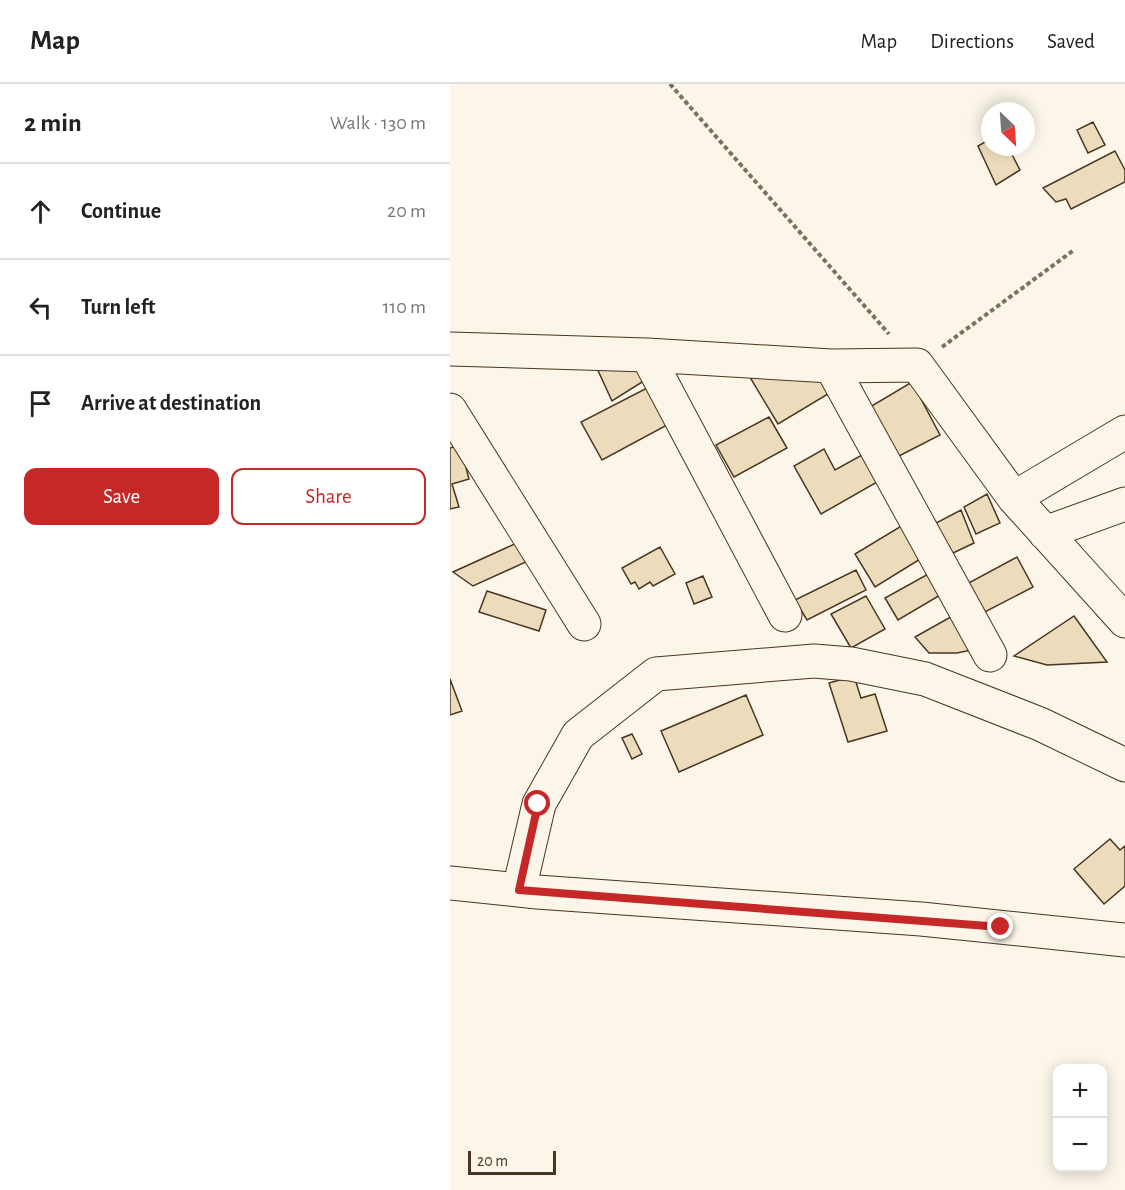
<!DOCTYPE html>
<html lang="en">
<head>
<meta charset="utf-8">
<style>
	body { margin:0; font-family:"Alegreya Sans",sans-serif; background:#f6f6f6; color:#222 }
	.controls { position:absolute; right:18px; bottom:18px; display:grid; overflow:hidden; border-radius:12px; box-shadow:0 3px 15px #0003 }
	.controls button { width:54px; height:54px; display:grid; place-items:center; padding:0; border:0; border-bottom:2px solid #e0e0e0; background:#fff; color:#222; font:30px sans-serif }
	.compass { position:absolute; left:531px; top:18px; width:54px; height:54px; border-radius:50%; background:#fff; box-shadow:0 3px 15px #0003; rotate:155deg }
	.scale { position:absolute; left:18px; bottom:15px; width:88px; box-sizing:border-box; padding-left:6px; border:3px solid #4a3520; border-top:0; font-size:16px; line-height:21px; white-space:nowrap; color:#4a3520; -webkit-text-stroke:4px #fbf6e9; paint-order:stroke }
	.stop { position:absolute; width:18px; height:18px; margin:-14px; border:4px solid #c62828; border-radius:50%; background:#fff }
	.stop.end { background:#c62828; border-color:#fff; box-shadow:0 2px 6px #0008 }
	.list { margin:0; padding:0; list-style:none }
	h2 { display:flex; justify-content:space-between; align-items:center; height:78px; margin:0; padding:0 24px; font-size:26px }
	h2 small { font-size:20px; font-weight:400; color:#767676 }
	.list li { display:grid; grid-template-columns:39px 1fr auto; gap:18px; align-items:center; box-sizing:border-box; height:96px; padding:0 24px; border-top:2px solid #e0e0e0 }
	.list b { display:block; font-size:22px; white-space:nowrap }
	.list em { font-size:20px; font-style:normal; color:#767676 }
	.actions { display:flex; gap:12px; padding:18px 24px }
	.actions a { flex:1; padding:14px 0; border:2px solid #c62828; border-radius:12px; text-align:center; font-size:21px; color:#c62828 }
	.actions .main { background:#c62828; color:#fff }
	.icon { flex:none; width:33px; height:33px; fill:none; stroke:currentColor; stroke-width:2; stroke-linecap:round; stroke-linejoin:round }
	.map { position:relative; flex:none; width:675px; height:1106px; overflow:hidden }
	header { display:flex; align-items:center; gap:36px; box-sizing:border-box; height:84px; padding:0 30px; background:#fff; border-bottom:2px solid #e0e0e0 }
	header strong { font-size:28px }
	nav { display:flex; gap:33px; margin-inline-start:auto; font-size:21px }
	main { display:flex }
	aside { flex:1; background:#fff }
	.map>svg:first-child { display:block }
	.building { fill:#ecdcbc; stroke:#4a3520; stroke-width:1.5 }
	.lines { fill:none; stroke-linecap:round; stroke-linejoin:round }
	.minor-casing { stroke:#4a3520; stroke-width:35 }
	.path { stroke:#7f6f5c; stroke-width:4; stroke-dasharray:4.5 3; stroke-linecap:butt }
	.minor { stroke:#fbf6e9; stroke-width:33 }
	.route { stroke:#c62828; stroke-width:8 }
</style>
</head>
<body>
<header>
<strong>Map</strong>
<nav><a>Map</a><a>Directions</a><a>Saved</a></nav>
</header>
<main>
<aside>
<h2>2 min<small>Walk · 130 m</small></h2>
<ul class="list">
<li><svg class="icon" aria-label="ahead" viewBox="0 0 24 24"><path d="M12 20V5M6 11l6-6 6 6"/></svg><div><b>Continue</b></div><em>20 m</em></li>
<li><svg class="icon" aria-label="left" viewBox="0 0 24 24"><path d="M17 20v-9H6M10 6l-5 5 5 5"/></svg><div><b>Turn left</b></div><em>110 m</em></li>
<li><svg class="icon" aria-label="arrive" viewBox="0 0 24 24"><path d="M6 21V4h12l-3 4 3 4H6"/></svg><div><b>Arrive at destination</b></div></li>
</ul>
<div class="actions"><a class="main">Save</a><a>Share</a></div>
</aside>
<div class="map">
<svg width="675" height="1106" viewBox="0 0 675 1106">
	<rect width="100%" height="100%" fill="#fbf6e9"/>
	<path class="building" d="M 643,38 L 655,61 L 638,69 L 627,46 Z
		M 540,55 L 540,63 L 558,63 L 570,86 L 546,101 L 528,62 Z
		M 665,67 L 675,86 L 675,98 L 621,125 L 616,115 L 606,118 L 593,104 Z
		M 145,280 L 189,282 L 200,293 L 162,317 Z
		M 298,290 L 376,293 L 383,307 L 328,340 Z
		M 462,298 L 490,351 L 449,372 L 420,323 Z
		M 199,303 L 219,340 L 152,376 L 131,338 Z
		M 319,333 L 337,364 L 284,393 L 266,361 Z
		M 10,361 L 19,395 L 2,400 L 9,423 L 0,425 L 0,364 Z
		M 374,365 L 385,386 L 421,366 L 436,393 L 371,430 L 344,382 Z
		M 537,410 L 550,439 L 526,450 L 514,423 Z
		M 511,426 L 524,459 L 501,470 L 486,439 Z
		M 453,441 L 472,474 L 425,503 L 405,470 Z
		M 69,458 L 78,477 L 23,502 L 3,488 Z
		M 210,463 L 225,490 L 203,502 L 200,498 L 189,505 L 185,498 L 181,500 L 172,484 Z
		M 567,473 L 583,503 L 529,531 L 513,502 Z
		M 406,486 L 416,506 L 357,536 L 345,516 Z
		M 480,489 L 492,510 L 448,536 L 435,514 Z
		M 253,492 L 262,513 L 244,520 L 236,499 Z
		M 37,507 L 96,526 L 89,547 L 29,528 Z
		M 416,512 L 435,545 L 401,564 L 381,530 Z
		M 506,530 L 531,564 L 507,569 L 479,569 L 465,553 Z
		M 624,532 L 657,578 L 597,581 L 564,572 Z
		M 404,592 L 411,614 L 425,610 L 437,647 L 398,658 L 379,599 Z
		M 0,595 L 12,627 L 0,631 Z
		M 296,611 L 313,651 L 229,688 L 211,647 Z
		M 182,650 L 192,670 L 182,675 L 172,654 Z
		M 660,755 L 670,766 L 675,762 L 675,802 L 654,820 L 624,785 Z"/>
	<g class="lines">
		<defs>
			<path id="minor" d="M 0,265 L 197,271 L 381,282 L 467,281 L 564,414 L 675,537
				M 197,271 L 335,531
				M 381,282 L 540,571
				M 0,326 L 134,540
				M 564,414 L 675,348
				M 595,449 L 675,420
				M 0,799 L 87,808 L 471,835 L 675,856
				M 69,806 L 89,720 L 128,651 L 206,590 L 364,577 L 401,580 L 475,595 L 590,640 L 675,681"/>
		</defs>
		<use href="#minor" class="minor-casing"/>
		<path class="path" d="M 220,0 L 439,250
			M 492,263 L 624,166"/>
		<use href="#minor" class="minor"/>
	</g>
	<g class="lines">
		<path class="route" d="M 88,720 L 69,806 L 551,843"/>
	</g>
</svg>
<div class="controls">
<button>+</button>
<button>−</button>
</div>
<svg class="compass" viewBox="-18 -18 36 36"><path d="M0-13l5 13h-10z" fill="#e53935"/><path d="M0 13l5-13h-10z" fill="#767676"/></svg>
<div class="scale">20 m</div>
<div class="stop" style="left:88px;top:720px"></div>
<div class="stop end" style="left:551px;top:843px"></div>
</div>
</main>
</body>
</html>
